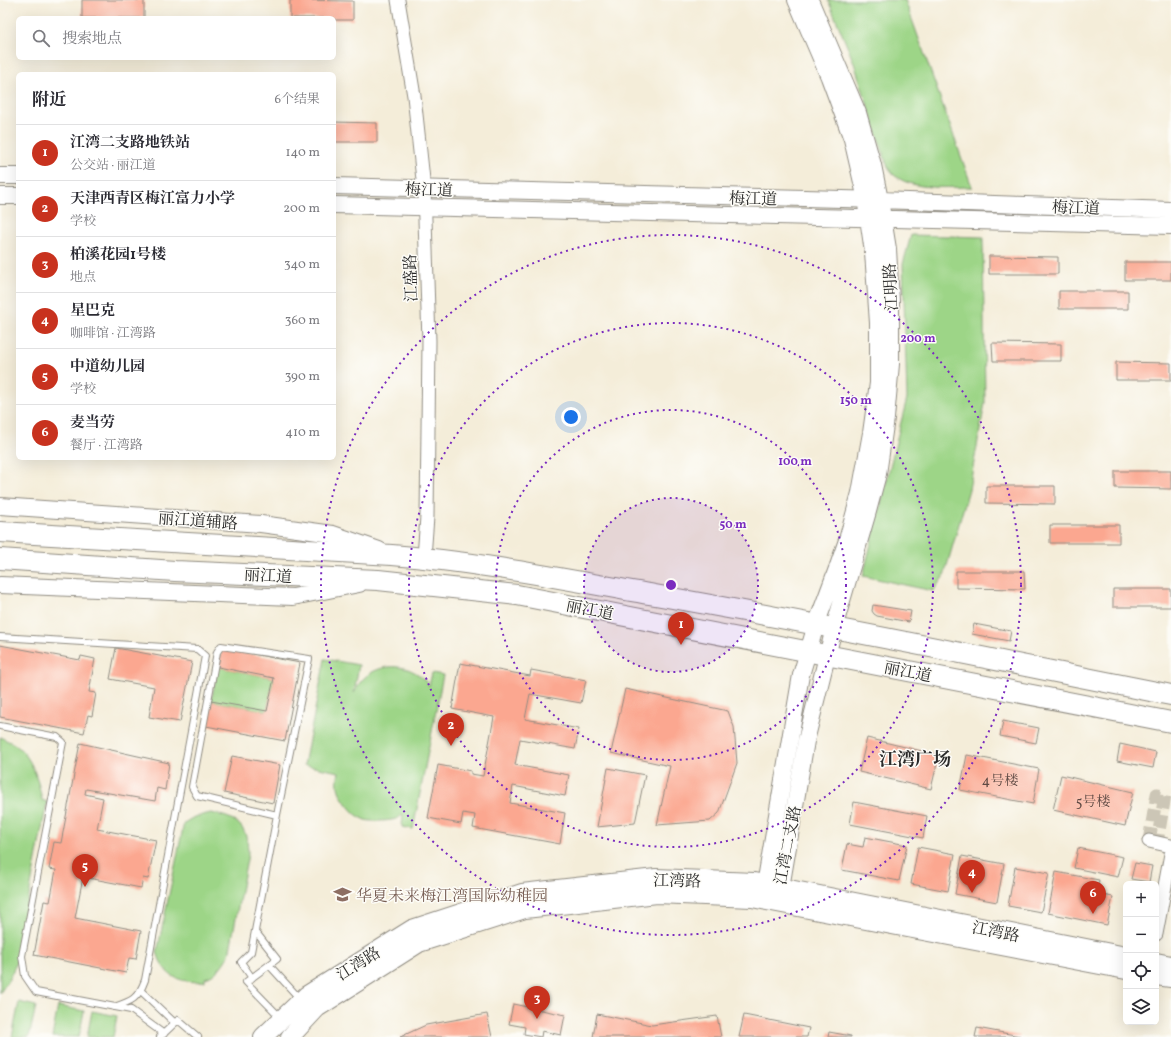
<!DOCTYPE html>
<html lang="zh">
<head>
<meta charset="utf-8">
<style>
	body { margin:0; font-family:Vollkorn,"Noto Serif SC",serif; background:#f7f7f7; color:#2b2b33 }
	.controls { position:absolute; right:12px; bottom:12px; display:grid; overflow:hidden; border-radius:6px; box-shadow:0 4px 16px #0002 }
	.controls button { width:36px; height:36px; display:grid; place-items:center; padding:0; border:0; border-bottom:1px solid #e1e1e2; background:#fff; color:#2b2b33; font:20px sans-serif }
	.you { position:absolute; left:571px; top:417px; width:14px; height:14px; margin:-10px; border:3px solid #fff; border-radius:50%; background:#1a73e8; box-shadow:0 0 0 6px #1a73e833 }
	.badge { display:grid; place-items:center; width:26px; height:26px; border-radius:50%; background:#c8321e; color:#fff; font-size:13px; font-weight:700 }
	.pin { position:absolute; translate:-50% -33px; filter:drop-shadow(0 1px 2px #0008) }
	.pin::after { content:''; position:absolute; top:21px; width:14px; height:12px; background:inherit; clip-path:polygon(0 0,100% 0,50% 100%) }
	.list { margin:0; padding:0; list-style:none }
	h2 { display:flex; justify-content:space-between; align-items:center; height:52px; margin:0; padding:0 16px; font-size:17px }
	h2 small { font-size:13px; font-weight:400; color:#7c7c81 }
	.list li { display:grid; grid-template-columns:26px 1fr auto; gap:12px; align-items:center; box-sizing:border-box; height:56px; padding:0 16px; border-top:1px solid #e1e1e2 }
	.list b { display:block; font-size:15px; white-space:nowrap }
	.list p { margin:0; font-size:13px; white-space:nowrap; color:#7c7c81 }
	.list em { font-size:13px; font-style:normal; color:#7c7c81 }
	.icon { flex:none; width:22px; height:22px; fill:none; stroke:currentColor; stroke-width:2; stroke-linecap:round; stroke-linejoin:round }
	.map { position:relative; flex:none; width:1171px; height:1037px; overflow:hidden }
	.search { position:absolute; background:#fff; box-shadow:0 4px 16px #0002; left:16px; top:16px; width:320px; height:44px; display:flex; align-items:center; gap:10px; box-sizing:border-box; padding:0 14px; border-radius:6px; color:#7c7c81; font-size:15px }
	.panel { position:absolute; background:#fff; box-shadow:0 4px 16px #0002; left:16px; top:72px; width:320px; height:388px; border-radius:6px }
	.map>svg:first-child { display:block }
	.green { fill:#9dd587; stroke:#648059 }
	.building { fill:#fba790 }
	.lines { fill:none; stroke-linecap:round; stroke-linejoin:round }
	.minor-tunnel { stroke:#ccc6b6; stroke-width:13; stroke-dasharray:13 6; stroke-linecap:butt }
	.service-casing { stroke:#908c82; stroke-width:8 }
	.minor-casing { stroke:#908c82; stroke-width:15 }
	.tertiary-casing { stroke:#908c82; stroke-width:18 }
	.secondary-casing { stroke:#908c82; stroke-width:20 }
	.primary-casing { stroke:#908c82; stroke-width:22 }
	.service { stroke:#fff; stroke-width:6 }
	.minor { stroke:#fff; stroke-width:13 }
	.tertiary { stroke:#fff; stroke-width:16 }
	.secondary { stroke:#fff; stroke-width:18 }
	.primary { stroke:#fff; stroke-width:20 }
	.ring { fill:none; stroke:#7b2cbf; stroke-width:2; stroke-dasharray:2 4 }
	.labels { text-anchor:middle; stroke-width:3; stroke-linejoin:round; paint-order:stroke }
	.number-label { font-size:14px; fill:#5f4a44 }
	.street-label { font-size:16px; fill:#2b2b2b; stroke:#fdfcf7 }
	.education-label { font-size:16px; fill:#785e54; stroke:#fdfcf7; text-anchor:start }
	.quarter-label { font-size:18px; font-weight:bold; fill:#2b2b2b; stroke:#fdfcf7 }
	.centre { fill:#7b2cbf; stroke:#fdfcf7; stroke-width:2 }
	.ring-label { font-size:12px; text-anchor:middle; font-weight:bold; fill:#7b2cbf; stroke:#fdfcf7; stroke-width:3; stroke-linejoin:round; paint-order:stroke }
</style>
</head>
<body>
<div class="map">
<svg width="1171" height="1037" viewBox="0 0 1171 1037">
	<rect width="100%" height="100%" fill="#fdfcf7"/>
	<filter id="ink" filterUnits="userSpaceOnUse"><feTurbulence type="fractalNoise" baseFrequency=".025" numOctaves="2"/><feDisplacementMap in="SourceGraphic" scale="8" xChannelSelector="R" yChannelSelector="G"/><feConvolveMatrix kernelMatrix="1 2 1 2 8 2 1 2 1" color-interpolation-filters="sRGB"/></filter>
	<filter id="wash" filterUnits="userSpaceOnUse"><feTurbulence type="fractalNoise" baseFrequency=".012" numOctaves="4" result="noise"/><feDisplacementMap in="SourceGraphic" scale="16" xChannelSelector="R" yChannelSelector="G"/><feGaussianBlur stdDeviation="0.9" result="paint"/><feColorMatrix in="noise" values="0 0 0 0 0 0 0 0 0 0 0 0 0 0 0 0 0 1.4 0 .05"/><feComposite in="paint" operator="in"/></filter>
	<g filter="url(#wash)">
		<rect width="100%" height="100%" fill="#f4edd9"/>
		<path class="green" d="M 828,0 L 905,0 L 972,187 C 949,187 913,191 894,175 C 891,173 889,168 887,165 L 854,63 Z
			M 911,235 L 983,237 L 985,403 L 969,489 L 944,576 L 933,591 L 863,576 L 907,398 L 903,264 Z
			M 325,659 L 359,665 L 354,693 C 357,689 359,683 362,680 C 381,660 415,663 429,686 L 432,673 L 443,675 L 413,829 L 402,827 L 403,814 C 401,816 399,818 396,819 C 389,821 372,822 365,820 C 354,816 340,798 338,787 C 337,782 338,777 339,772 L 304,765 Z
			M 218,667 L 274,678 L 267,711 L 211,701 Z
			M 0,737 C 5,740 12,742 17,746 C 33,759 38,780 42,800 L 47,802 L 16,964 L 9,979 L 0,993 Z
			M 211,813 C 237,818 248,825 248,854 L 229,955 C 223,964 216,976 205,978 L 205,981 C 192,983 173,981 165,969 C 161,964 159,958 157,952 L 184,823 L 194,817 Z
			M 19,1002 L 36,1006 L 29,1037 L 12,1037 Z
			M 58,1006 L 84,1011 L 79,1037 L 52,1037 Z
			M 92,1011 L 117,1016 L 113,1037 L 87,1037 Z"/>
		<g id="blocks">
			<path class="building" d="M 82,0 L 144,0 L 144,18 L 82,18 Z
				M 290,0 L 353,1 L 353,20 L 334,20 L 334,18 L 290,18 Z
				M 334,122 L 377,123 L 377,142 L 334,142 Z
				M 989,256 L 1058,257 L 1058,274 L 989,274 Z
				M 1125,262 L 1171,262 L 1171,280 L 1125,280 Z
				M 1059,291 L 1128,291 L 1128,309 L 1059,309 Z
				M 992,343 L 1061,344 L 1061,361 L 993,361 Z
				M 1116,362 L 1171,363 L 1171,380 L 1116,380 Z
				M 1115,471 L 1171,471 L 1171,489 L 1115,488 Z
				M 986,486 L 1055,486 L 1055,504 L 986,503 Z
				M 1050,525 L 1119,525 L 1119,543 L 1050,543 Z
				M 956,571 L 1024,571 L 1025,589 L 956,588 Z
				M 1113,589 L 1171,589 L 1171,607 L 1113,607 Z
				M 873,605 L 911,611 L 909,622 L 877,616 L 874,614 L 872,611 Z
				M 974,624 L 1011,631 L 1009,641 L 972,634 Z
				M 0,645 L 80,660 L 81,656 L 95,659 L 89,692 L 96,693 L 92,716 L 88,715 L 84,733 L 0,717 Z
				M 116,648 L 192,662 L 180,722 L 149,717 L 154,687 L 110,679 Z
				M 221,648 L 300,663 L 285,741 L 206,726 L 211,701 L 267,711 L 274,678 L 218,667 Z
				M 460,663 L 530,676 L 531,670 L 586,680 L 581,703 L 530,694 L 525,719 L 579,729 L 575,749 L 520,739 L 515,765 L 569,775 L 565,796 L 513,786 L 510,803 L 565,813 L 560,844 L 473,828 L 475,815 L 463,813 L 461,824 L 428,818 L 438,765 L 471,771 L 471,774 L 483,776 L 494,717 L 452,709 Z
				M 625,689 L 728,711 L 734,727 L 737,763 L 719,813 L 710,821 L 657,825 L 670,766 L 611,753 Z
				M 1003,721 L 1039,728 L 1036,743 L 1000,736 Z
				M 867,738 L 939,755 L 931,789 L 859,772 Z
				M 80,743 L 169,763 L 165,790 L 157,788 L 155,801 L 86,789 L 85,794 L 103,798 L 97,829 L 156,840 L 148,879 L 143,878 L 141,888 L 83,877 L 75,918 L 141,931 L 136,959 L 129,958 L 126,973 L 34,955 L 44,901 L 50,902 L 56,870 L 49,869 L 54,842 L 61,843 Z
				M 1120,744 L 1156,752 L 1153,768 L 1117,761 Z
				M 967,755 L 1039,769 L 1033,804 L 960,790 Z
				M 232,756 L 280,765 L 273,803 L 224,793 Z
				M 608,768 L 645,775 L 635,823 L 597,827 Z
				M 1061,775 L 1133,792 L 1125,826 L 1053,810 Z
				M 854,802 L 927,816 L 923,838 L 850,824 Z
				M 865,837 L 907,845 L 899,881 L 842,870 L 847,844 L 863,847 Z
				M 918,847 L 955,854 L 948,891 L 911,884 Z
				M 1078,848 L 1123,857 L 1118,877 L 1074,868 Z
				M 962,856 L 1004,864 L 997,902 L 955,894 Z
				M 1135,863 L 1152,866 L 1149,882 L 1131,879 Z
				M 1015,867 L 1049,873 L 1041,912 L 1008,906 Z
				M 1056,872 L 1099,880 L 1097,894 L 1113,897 L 1107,925 L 1048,913 Z
				M 513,1004 L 565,1015 L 561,1035 L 542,1031 L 541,1037 L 524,1034 L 525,1027 L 509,1024 Z
				M 487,1014 L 492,1037 L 400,1037 L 426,1025 Z
				M 597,1014 L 652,1025 L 717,1016 L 721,1037 L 593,1037 Z
				M 744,1015 L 809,1028 L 807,1037 L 739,1037 Z
				M 977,1028 L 1020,1036 L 1020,1037 L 975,1037 Z
				M 829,1032 L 851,1036 L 851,1037 L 828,1037 Z"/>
		</g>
	</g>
	<g filter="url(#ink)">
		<use href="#blocks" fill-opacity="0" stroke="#908c82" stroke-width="1"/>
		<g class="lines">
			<path class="minor-tunnel" d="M 1149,841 L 1157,794 L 1165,795 L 1157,843"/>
			<defs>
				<path id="service" d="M 0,637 L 197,649 L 205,656 L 145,980 C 138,999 132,1001 114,1007
					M 0,726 L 57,737 L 63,742 L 22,956 L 25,976 L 36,992 L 131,1010 L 164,1034
					M 255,931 L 277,959 L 269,965
					M 252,978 L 241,962 L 251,952 L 277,815 L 197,796 L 192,787 L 217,652 L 221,646 L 309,659 L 277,815
					M 141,991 L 175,1023
					M 281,1018 L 246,982 L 269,965 L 300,999
					M 160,1037 L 178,1020 L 198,1037"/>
				<path id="minor" d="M 398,0 L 414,96 L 424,189 L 429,341 L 427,517 L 424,557
					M 1149,841 L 1171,846
					M 1156,934 L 1171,854"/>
				<path id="tertiary" d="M 0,176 L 18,176
					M 334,186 L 880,200 L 1171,210
					M 0,196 L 18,196
					M 334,205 L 1171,226
					M 0,506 L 261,524 L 333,534 L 379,550
					M 0,585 L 293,597 L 359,584
					M 768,896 L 765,885 L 801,675 L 816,625 L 838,566 L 847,540 L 860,493 L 871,433 L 878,383 L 878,323 L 873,252 L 864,191 L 852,139 L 829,77 L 796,0
					M 773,897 L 781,888 L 806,741 L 834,628 L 867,515 L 878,474 L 886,418 L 891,364 L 891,302 L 888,249 L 880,200 L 873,165 L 858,113 L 810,0"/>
				<path id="secondary" d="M 1156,962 L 1171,965
					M 1156,976 L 1171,978
					M 263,1037 L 307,995 L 412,929 L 522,893 L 656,878 L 754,882 L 1126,956
					M 290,1037 L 317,1008 L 419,943 L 525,909 L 657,894 L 752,898 L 1126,970"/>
				<path id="primary" d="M 0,532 L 392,555 C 481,562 568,580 655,595 C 828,625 999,661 1171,695
					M 0,559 L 175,571 L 378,580 L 517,595 L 1171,722"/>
			</defs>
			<use href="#service" class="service-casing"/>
			<use href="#minor" class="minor-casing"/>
			<use href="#tertiary" class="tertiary-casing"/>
			<use href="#secondary" class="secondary-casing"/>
			<use href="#primary" class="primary-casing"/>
			<use href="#service" class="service"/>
			<use href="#minor" class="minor"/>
			<use href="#tertiary" class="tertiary"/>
			<use href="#secondary" class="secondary"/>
			<use href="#primary" class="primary"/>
		</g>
	</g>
	<circle cx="671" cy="585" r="87" fill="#7b2cbf" fill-opacity=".12"/>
	<g class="ring">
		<circle cx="671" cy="585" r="87"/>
		<circle cx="671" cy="585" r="175"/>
		<circle cx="671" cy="585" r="262"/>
		<circle cx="671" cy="585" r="350"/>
	</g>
	<defs>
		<symbol id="school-bare" viewBox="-9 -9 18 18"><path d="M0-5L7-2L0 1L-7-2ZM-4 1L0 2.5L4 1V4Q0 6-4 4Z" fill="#8d6e63" stroke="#fdfcf7" stroke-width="2.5" paint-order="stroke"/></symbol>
	</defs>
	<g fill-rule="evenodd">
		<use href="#school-bare" x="330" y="882" width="25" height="25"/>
	</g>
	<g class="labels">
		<g class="number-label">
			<text x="1000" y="785">4号楼</text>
			<text x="1093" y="806">5号楼</text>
		</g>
		<g class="street-label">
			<text transform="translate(429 189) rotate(2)" y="6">梅江道</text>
			<text transform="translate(753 198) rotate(1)" y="6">梅江道</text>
			<text transform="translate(1076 207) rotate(2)" y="6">梅江道</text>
			<text transform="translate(410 278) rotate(-92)" y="6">江盛路</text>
			<text transform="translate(890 287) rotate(-93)" y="6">江明路</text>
			<text transform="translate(198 520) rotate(4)" y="6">丽江道辅路</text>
			<text transform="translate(268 575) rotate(3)" y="6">丽江道</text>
			<text transform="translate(590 609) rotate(11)" y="6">丽江道</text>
			<text transform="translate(908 671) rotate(11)" y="6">丽江道</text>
			<text transform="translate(787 845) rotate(-79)" y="6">江湾二支路</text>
			<text transform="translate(677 880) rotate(1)" y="6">江湾路</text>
			<text transform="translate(996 931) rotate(11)" y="6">江湾路</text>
			<text transform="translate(358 963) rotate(-32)" y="6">江湾路</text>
		</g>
		<g class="education-label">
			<text x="356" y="901">华夏未来梅江湾国际幼稚园</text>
		</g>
		<g class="quarter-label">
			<text x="915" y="765">江湾广场</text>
		</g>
	</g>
	<circle cx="671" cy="585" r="6" class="centre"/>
	<g class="ring-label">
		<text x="918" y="342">200 m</text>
		<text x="856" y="404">150 m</text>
		<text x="795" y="465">100 m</text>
		<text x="733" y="528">50 m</text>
	</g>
</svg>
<div class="controls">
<button>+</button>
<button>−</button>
<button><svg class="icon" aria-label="locate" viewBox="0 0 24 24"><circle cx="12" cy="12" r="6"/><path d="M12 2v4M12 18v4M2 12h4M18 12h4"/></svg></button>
<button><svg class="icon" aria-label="layers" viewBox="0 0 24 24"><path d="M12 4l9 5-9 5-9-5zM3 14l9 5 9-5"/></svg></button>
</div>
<div class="you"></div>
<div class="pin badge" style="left:681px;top:645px">1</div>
<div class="pin badge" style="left:451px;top:746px">2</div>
<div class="pin badge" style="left:537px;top:1019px">3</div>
<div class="pin badge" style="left:972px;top:893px">4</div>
<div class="pin badge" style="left:85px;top:887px">5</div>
<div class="pin badge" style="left:1093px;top:914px">6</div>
<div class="search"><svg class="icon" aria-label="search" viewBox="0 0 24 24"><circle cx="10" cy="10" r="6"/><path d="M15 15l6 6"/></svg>搜索地点</div>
<section class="panel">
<h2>附近<small>6个结果</small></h2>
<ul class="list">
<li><span class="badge">1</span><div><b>江湾二支路地铁站</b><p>公交站 · 丽江道</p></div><em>140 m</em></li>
<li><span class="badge">2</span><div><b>天津西青区梅江富力小学</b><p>学校</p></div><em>200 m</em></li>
<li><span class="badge">3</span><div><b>柏溪花园1号楼</b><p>地点</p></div><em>340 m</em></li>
<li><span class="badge">4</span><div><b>星巴克</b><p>咖啡馆 · 江湾路</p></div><em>360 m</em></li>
<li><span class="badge">5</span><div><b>中道幼儿园</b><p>学校</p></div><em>390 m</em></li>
<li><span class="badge">6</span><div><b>麦当劳</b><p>餐厅 · 江湾路</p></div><em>410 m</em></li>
</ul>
</section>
</div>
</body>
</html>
